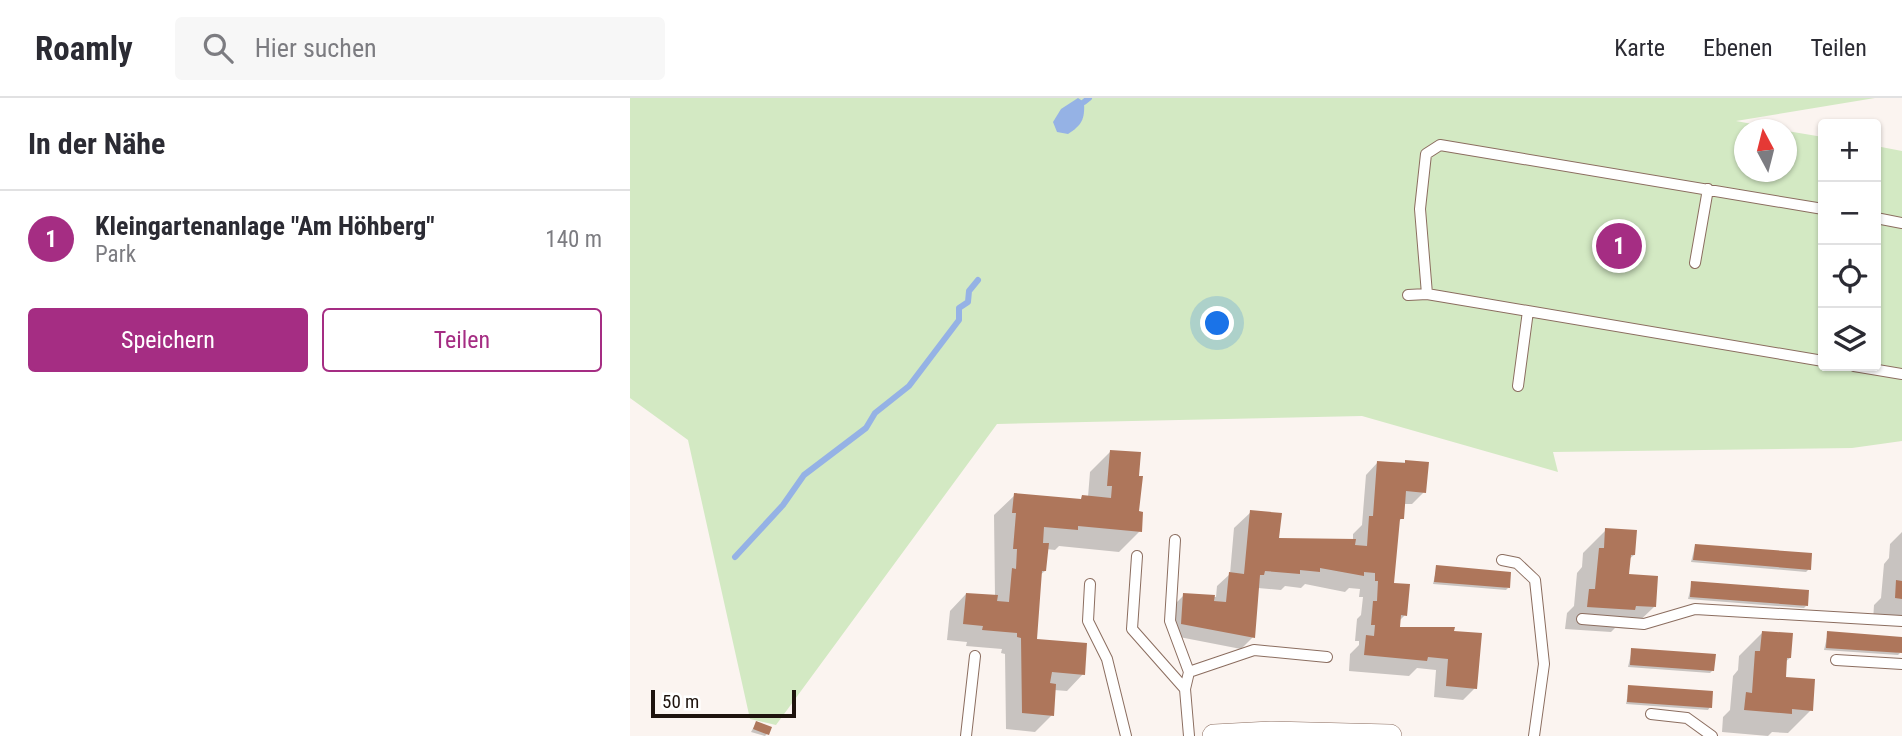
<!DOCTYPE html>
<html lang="de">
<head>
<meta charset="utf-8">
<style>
	body { margin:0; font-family:"Roboto Condensed",sans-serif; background:#f7f7f7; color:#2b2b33 }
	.controls { position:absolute; right:21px; top:21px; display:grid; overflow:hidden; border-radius:7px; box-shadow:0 2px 5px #0004 }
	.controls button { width:63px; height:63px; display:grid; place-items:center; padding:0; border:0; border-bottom:2px solid #e1e1e2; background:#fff; color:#2b2b33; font:35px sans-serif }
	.compass { position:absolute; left:1104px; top:21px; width:63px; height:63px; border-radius:50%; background:#fff; box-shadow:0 2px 5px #0004; rotate:353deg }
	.scale { position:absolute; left:21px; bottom:18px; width:145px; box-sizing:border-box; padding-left:7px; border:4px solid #1e130d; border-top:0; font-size:19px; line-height:24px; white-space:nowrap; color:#1e130d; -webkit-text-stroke:5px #fff; paint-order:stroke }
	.you { position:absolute; left:588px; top:226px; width:24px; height:24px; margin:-18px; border:5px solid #fff; border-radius:50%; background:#1a73e8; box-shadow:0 0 0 10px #1a73e833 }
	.badge { display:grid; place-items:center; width:46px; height:46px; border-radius:50%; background:#a52d83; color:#fff; font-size:23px; font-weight:700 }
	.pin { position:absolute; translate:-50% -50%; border:4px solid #fff; box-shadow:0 2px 7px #0006 }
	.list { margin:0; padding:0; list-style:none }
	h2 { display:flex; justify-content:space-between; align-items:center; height:91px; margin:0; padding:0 28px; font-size:30px }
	h2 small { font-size:23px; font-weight:400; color:#7c7c81 }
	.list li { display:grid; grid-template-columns:46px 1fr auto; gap:21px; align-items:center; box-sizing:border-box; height:98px; padding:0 28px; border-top:2px solid #e1e1e2 }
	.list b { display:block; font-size:26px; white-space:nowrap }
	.list p { margin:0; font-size:23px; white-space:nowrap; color:#7c7c81 }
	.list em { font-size:23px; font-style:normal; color:#7c7c81 }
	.actions { display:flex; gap:14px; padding:21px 28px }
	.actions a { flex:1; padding:16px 0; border:2px solid #a52d83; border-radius:7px; text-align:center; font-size:24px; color:#a52d83 }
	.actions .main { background:#a52d83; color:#fff }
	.icon { flex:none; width:38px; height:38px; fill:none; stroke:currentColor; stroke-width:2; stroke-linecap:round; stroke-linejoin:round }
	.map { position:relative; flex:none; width:1272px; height:638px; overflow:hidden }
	header { display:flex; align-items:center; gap:42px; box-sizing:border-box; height:98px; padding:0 35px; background:#fff; border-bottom:2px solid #e1e1e2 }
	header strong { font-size:33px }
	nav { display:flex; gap:38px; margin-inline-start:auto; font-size:24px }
	.search { width:490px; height:63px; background:#f7f7f7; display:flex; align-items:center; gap:18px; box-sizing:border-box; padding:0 24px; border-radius:7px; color:#7c7c81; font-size:26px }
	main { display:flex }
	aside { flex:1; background:#fff }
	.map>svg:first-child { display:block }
	.green { fill:#d3e9c3 }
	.water { fill:#95b2e5 }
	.shadow { fill:#0003 }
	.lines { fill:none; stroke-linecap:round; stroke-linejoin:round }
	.stream { stroke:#95b2e5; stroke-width:6 }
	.building { fill:#ae765b }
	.lane-casing { stroke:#8b6d5f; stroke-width:12 }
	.street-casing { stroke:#8b6d5f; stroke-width:24 }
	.lane { stroke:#fff; stroke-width:10 }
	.street { stroke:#fff; stroke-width:23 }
</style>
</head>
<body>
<header>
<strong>Roamly</strong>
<div class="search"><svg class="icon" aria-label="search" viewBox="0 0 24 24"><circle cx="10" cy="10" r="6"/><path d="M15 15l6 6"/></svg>Hier suchen</div>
<nav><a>Karte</a><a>Ebenen</a><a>Teilen</a></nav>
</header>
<main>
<aside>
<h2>In der Nähe<small></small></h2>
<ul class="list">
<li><span class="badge">1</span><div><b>Kleingartenanlage &quot;Am Höhberg&quot;</b><p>Park</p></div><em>140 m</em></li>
</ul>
<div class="actions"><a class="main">Speichern</a><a>Teilen</a></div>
</aside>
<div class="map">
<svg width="1272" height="638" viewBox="0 0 1272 638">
	<rect width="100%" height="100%" fill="#fbf4f0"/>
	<path class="green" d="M 0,0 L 1245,0 L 1106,23 L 1150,31 L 1114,32 L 1114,74 L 1156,74 L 1157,33 L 1193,39 L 1193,268 L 1246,268 L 1246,48 L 1272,53 L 1272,343 L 1222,350 L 923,354 L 928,374 L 732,318 L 367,326 L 146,627 L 120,621 L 58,342 L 0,300 Z"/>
	<path class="water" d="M 448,0 L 454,4 C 455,21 452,27 438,36 L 427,34 L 423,24 L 431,11 Z"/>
	<path class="shadow" d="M 480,354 L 507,415 L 510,433 L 489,454 L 429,448 L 425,452 L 416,451 L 415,473 L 410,477 L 405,543 L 453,576 L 437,593 L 424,592 L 422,617 L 405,634 L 376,631 L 375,556 L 371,555 L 372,551 L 336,548 L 337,544 L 317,542 L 320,513 L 336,496 L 365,499 L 364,417 L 385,397 L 449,403 L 458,399 L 460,374 Z
		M 748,364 L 797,365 L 794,394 L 782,406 L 774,406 L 772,420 L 768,424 L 763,486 L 775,517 L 769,523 L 769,530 L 798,533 L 845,590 L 833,602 L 804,599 L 806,572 L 787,570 L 779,578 L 719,573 L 720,556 L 729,547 L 729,543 L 725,543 L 727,521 L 731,517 L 733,499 L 729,499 L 730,491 L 719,490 L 715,494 L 675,486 L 671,490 L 655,488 L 651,492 L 628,490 L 623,539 L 611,551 L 539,537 L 542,509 L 554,497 L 586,499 L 587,488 L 600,476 L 604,430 L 621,414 L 647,442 L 723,443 L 723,436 L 732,427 L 736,377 Z
		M 976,432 L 1004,457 L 998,462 L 997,477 L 1024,509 L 1001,531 L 985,530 L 981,534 L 935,531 L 937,515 L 944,508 L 947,475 L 952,469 L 953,455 Z
		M 1272,434 L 1272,525 L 1243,523 L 1244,507 L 1251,500 L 1254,466 L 1259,460 L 1260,446 Z
		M 1065,448 L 1179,471 L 1176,474 L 1061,464 Z
		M 807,469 L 878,490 L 876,492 L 803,486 Z
		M 1062,485 L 1176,508 L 1174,510 L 1058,501 Z
		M 1132,535 L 1160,560 L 1155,564 L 1154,581 L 1181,612 L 1158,635 L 1142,634 L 1138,638 L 1092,634 L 1093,619 L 1100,612 L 1103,578 L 1108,572 L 1109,558 Z
		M 1198,535 L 1270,555 L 1268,557 L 1194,552 Z
		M 1002,552 L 1083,572 L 1080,575 L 998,569 Z
		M 999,589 L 1080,609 L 1078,612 L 996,606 Z
		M 126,625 L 137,636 L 135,638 L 121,634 Z"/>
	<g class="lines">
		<path class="stream" d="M 454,4 L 459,0
			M 105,459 L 153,407 L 174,377 L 236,330 L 245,315 L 279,288 L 329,222 L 329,210 L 338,204 L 339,193 L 348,182"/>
	</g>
	<path class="building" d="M 480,352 L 511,354 L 509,378 L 513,378 L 509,413 L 513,414 L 512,434 L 448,428 L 448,432 L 414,429 L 413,445 L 419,445 L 416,473 L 412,473 L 407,541 L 457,545 L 455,577 L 422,574 L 420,585 L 426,586 L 424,618 L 392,615 L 391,540 L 387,539 L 387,535 L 352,532 L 353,528 L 333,526 L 336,495 L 368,497 L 367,503 L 379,504 L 382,470 L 386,471 L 387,451 L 383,451 L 386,415 L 382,415 L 384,395 L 451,401 L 452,397 L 481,400 L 482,388 L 477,388 Z
		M 775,362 L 799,364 L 796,395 L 776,393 L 774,421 L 770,421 L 764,485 L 780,486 L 777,518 L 771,517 L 770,529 L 825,529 L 824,533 L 852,535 L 847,591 L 816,588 L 818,561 L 798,559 L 797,563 L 734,557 L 736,537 L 744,538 L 745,527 L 741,527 L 743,503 L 747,503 L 748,483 L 745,483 L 745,475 L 734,474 L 734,478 L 690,470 L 690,474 L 670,472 L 670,476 L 635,473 L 634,477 L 630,477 L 625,540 L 551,526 L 553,495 L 585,497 L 584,503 L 596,504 L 599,474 L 614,476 L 620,412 L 652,415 L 649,440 L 726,441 L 725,447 L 737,448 L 739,418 L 743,418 L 747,363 L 775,365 Z
		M 975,430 L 1007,432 L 1005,457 L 1001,457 L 999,476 L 1028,478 L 1026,509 L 1006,508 L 1005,512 L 957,509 L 959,491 L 965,491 L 969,450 L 974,450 Z
		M 1065,446 L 1182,455 L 1181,472 L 1063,462 Z
		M 806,467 L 881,474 L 880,490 L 804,484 Z
		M 1266,482 L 1272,483 L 1272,501 L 1265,500 Z
		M 1061,483 L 1179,492 L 1178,508 L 1060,499 Z
		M 1132,533 L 1163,535 L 1161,560 L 1157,560 L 1156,579 L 1185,581 L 1183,613 L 1162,611 L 1162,616 L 1114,612 L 1116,594 L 1122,595 L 1125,553 L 1130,553 Z
		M 1197,533 L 1272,539 L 1272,555 L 1196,550 Z
		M 1001,550 L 1086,556 L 1084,573 L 1000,567 Z
		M 998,587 L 1083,593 L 1082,610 L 997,604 Z
		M 126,623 L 142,629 L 139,637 L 123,631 Z"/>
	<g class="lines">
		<defs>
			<path id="lane" d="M 1193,111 L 810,47 L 796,56 L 790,111 L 797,196 L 1193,263
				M 1246,120 L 1272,125
				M 1065,165 L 1078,91
				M 778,197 L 797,196
				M 1224,268 L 1272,276
				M 888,288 L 898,213
				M 545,442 L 540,523 L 559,574 L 555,591
				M 507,458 L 502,531 L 555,591 L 559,638
				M 872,462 L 887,465 L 905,482 L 914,566 L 904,638
				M 460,486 L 458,523 L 477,561 L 496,638
				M 952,521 L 1014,526 L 1065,511 L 1272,523
				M 1206,562 L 1272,566
				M 559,574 L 624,552 L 697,559
				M 1021,616 L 1057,620 L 1082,638
				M 336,638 L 345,558"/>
			<path id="street" d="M 584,638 L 641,635 L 760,638"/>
		</defs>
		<use href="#lane" class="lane-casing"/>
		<use href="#street" class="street-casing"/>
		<use href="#lane" class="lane"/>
		<use href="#street" class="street"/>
	</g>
</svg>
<div class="controls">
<button>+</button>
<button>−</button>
<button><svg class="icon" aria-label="locate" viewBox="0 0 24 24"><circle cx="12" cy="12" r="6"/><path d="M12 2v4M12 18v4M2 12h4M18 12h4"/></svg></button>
<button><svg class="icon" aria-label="layers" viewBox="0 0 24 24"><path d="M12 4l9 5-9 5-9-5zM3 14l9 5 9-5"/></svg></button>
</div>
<svg class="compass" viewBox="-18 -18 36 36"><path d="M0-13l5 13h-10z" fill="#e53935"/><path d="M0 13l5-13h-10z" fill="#7c7c81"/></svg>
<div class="scale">50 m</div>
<div class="you"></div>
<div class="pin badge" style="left:989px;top:148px">1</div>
</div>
</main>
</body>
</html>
